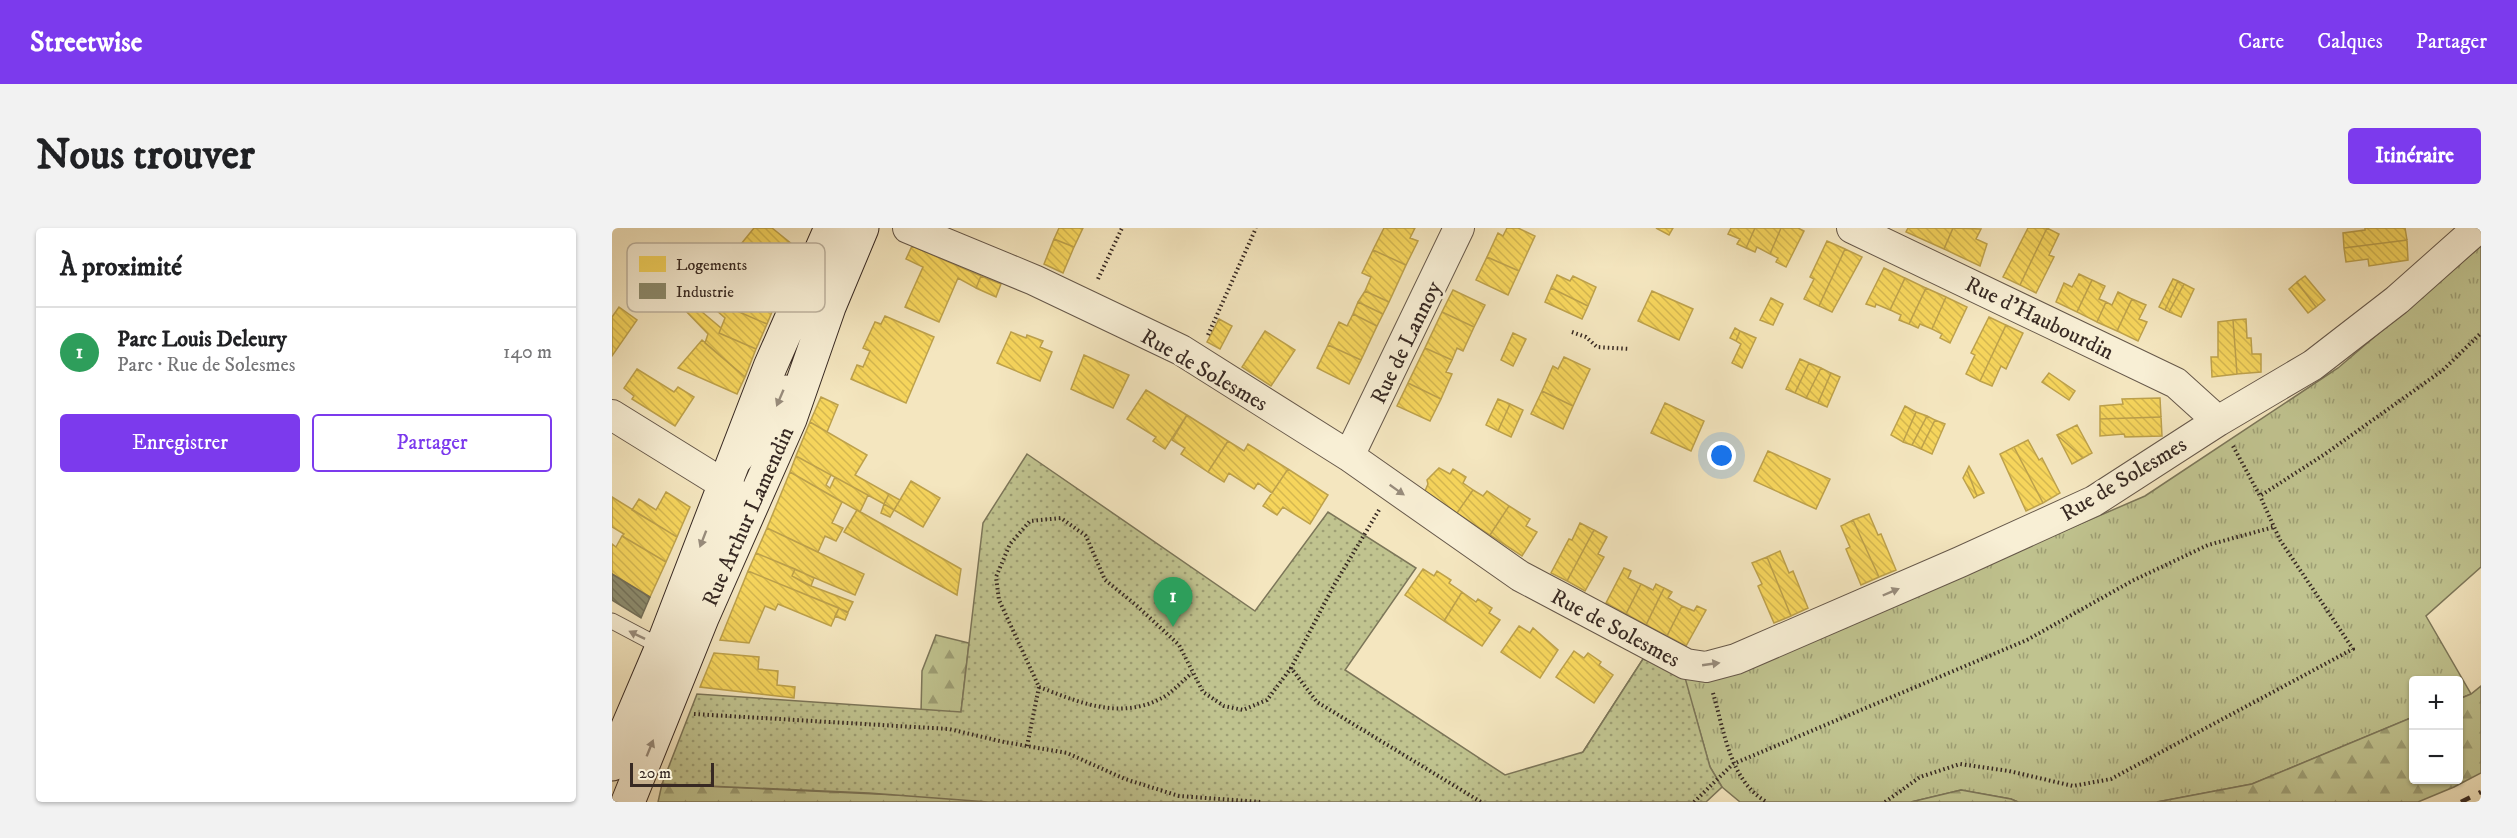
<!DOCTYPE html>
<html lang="fr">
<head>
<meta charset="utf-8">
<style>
	body { margin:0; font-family:"IM FELL DW Pica",serif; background:#f2f2f2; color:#202124 }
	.controls { position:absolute; right:18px; bottom:18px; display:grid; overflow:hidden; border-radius:6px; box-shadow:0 2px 4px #0004 }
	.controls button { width:54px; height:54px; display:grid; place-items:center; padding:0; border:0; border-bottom:2px solid #e0e0e0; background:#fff; color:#202124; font:30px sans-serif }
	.scale { position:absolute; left:18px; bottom:15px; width:84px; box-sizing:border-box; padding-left:6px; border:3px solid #372923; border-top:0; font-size:16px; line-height:21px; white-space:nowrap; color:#372923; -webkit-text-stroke:4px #f8efd5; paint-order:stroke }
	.you { position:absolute; left:1110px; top:228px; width:21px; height:21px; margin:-15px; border:4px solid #fff; border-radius:50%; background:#1a73e8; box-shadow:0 0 0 9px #1a73e833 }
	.badge { display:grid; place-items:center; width:39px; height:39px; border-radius:50%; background:#7c3aed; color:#fff; font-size:20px; font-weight:700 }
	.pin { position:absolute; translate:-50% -50px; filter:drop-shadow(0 2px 3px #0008) }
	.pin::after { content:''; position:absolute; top:32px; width:21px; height:18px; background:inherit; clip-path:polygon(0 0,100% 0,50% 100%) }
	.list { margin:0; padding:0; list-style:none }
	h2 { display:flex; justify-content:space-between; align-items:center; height:78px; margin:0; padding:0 24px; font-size:26px }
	h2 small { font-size:20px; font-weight:400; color:#757577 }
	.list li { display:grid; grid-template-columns:39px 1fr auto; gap:18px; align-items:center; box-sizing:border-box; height:90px; padding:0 24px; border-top:2px solid #e0e0e0 }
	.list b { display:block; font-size:22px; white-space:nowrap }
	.list p { margin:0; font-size:20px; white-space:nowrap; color:#757577 }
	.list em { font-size:20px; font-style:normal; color:#757577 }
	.actions { display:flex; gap:12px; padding:18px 24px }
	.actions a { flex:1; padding:14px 0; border:2px solid #7c3aed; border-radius:6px; text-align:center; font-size:21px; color:#7c3aed }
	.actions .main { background:#7c3aed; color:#fff }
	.map { position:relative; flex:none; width:1869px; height:574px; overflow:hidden; border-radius:6px }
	header { display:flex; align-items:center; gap:36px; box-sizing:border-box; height:84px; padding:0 30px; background:#7c3aed; color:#fff }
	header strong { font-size:28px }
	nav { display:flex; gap:33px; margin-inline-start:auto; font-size:21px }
	.intro { display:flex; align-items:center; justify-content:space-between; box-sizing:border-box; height:144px; padding:0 36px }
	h1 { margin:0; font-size:42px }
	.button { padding:15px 27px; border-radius:6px; background:#7c3aed; color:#fff; font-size:21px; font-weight:700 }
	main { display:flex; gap:36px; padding:0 36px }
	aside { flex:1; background:#fff; border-radius:6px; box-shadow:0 2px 4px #0004 }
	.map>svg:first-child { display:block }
	.grass { fill:url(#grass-tufts); stroke:#7c7659; stroke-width:1.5 }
	.forest { fill:url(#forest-firs); stroke:#7c7659; stroke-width:1.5 }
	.park { fill:url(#park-dots); stroke:#7c7659; stroke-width:1.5 }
	.homes { fill:url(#homes-back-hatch); stroke:#bda14b; stroke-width:1.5 }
	.industry { fill:url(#industry-back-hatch); stroke:#726e58; stroke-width:1.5 }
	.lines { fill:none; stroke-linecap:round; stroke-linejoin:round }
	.lane-casing { stroke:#66584a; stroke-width:17 }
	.street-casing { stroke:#66584a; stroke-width:32 }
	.secondary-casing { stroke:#372923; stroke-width:35 }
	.path { stroke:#372923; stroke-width:4; stroke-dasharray:1.5 3; stroke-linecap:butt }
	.lane { stroke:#f8efd5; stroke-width:15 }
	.street { stroke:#f8efd5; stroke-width:30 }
	.secondary { stroke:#f8efd5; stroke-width:33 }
	.rail { stroke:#372923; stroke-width:4.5; stroke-dasharray:10 10; stroke-linecap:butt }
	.oneway { fill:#988c7c }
	.labels { text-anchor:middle; stroke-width:6; stroke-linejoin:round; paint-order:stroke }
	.street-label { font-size:22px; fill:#372923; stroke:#f8efd5 }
	.key { fill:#f8efd5; stroke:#beb4a0; stroke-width:1.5 }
	.key-label { font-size:16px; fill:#372923 }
</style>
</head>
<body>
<header>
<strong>Streetwise</strong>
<nav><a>Carte</a><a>Calques</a><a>Partager</a></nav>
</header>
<div class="intro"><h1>Nous trouver</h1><a class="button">Itinéraire</a></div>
<main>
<aside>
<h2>À proximité<small></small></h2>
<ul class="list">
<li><span class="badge" style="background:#2e9e5b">1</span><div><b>Parc Louis Deleury</b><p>Parc · Rue de Solesmes</p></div><em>140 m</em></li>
</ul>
<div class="actions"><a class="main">Enregistrer</a><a>Partager</a></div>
</aside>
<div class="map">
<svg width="1869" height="574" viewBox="0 0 1869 574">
	<defs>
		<pattern id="grass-tufts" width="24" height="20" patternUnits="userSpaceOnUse" patternTransform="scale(1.5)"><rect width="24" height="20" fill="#c0c38f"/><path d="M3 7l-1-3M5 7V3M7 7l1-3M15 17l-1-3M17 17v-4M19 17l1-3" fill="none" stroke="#9d9e74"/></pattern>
		<pattern id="forest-firs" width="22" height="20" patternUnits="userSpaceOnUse" patternTransform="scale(1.5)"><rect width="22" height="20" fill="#c0c38f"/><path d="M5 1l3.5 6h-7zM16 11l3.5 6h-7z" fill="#9d9e74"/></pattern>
		<pattern id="park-dots" width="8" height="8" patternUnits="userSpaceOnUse" patternTransform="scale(1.5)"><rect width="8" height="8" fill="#c0c38f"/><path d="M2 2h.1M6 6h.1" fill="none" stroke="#9d9e74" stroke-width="1.8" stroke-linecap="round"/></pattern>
		<pattern id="homes-back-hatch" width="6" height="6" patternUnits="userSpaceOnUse" patternTransform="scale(1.5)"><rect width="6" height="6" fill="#f6d55c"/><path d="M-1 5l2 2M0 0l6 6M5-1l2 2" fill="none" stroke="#d4b750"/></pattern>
		<pattern id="industry-back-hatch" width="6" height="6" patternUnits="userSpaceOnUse" patternTransform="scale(1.5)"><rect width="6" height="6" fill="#8c8c6e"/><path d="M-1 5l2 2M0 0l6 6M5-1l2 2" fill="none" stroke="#73725a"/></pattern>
	</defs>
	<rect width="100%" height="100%" fill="#f4e6bf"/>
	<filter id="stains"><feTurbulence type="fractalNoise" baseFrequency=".00333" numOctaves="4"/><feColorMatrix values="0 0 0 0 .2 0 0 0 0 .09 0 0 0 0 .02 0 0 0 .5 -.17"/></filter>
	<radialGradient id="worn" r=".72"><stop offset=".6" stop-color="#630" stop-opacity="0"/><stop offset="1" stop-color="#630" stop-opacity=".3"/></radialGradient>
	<path class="grass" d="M 1869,18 L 1869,339 L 1814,388 L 1859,466 L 1847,471 L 1846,452 L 1802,452 L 1801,489 L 1640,556 L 1545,574 L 1406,574 L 1399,571 L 1349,562 L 1299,574 L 1128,574 L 1110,559 L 1098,539 L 1081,479 L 971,524 L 1031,431 L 1074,456 L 1072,446 L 1116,448 L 1533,268 L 1726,140 Z"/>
	<path class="forest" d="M 324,407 L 357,415 L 349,484 L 401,574 L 46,574 L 50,556 L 307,568 L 310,443 Z
		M 1869,458 L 1869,545 L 1842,559 L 1806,574 L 1545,574 L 1640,556 L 1801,489 L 1802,552 L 1846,552 L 1847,471 L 1859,466 Z
		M 1349,562 L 1399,571 L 1406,574 L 1299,574 Z"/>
	<path class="park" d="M 415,226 L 643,383 L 716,284 L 804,340 L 733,442 L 893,547 L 971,524 L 1031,431 L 1072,446 L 1098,539 L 1110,559 L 1094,574 L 376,574 L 257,565 L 50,556 L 85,466 L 349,484 L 371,295 Z"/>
	<path class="homes" d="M 142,0 L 160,0 L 186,21 L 155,96 L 118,80 L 119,74 L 63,25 L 70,17 L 97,40 L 103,34 L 117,49 L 128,54 L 139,27 L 125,21 Z
		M 447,0 L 471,0 L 462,19 L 442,11 Z
		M 772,0 L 803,0 L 798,10 L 806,13 L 794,37 L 761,22 Z
		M 895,0 L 906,0 L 923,8 L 907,43 L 875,29 L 886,5 L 891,8 Z
		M 1044,0 L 1061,0 L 1057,7 Z
		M 1119,0 L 1143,0 L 1134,20 L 1125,16 L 1128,11 L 1116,6 Z
		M 1143,0 L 1169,0 L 1158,26 L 1145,19 L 1143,24 L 1134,20 Z
		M 1169,0 L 1186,0 L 1192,3 L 1174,39 L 1164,34 L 1166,30 L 1158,26 Z
		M 1296,0 L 1341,0 L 1332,21 L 1294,4 Z
		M 1341,0 L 1369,1 L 1364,11 L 1375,16 L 1368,38 L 1332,21 Z
		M 1416,0 L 1435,0 L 1408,57 L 1391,49 Z
		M 1435,0 L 1447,6 L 1437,27 L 1442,29 L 1424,65 L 1408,57 Z
		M 1753,0 L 1793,0 L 1795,12 L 1732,20 L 1731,5 L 1753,2 Z
		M 442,11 L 462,19 L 451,45 L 432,36 Z
		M 1795,12 L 1796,32 L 1757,38 L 1756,31 L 1734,34 L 1732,20 Z
		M 1215,13 L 1233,21 L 1207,78 L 1192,71 L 1202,51 L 1198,49 Z
		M 300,18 L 369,48 L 364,60 L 346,50 L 327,94 L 293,79 L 311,39 L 294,31 Z
		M 1233,21 L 1250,29 L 1220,84 L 1207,78 Z
		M 761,22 L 794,37 L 777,74 L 753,63 L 759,49 L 750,45 Z
		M 875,29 L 907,43 L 896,67 L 864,52 Z
		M 1272,40 L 1293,50 L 1278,82 L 1264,76 L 1263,79 L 1254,76 Z
		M 1467,46 L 1480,52 L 1465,84 L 1444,74 L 1452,55 L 1460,59 Z
		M 945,47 L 958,53 L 961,48 L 984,59 L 976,78 L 939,60 Z
		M 90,48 L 119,74 L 118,80 L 155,96 L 144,121 L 107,105 L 113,90 L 96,75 L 102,69 L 96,64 L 84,78 L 72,68 Z
		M 369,48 L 389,56 L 384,69 L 364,60 Z
		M 1693,48 L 1713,72 L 1704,79 L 1685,54 Z
		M 1293,50 L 1314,60 L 1297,96 L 1287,92 L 1289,87 L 1278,82 Z
		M 1561,51 L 1566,53 L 1553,82 L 1547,79 Z
		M 1480,52 L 1493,58 L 1487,71 L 1494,74 L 1485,94 L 1465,84 Z
		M 1566,53 L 1572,56 L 1557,84 L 1553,82 Z
		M 1685,54 L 1704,79 L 1696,85 L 1677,61 Z
		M 1572,56 L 1582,61 L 1569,89 L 1557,84 Z
		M 939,60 L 976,78 L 970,91 L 933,74 Z
		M 1314,60 L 1334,69 L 1320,101 L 1308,96 L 1306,100 L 1297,96 Z
		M 841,62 L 873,77 L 862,99 L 830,84 Z
		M 753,63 L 777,74 L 771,86 L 746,74 Z
		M 1040,63 L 1081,81 L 1067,112 L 1026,93 Z
		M 1506,64 L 1520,71 L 1505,103 L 1485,94 L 1494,74 L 1500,77 Z
		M 1334,69 L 1355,79 L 1338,115 L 1328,110 L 1330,106 L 1320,101 Z
		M 1159,70 L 1171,76 L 1161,97 L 1148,92 Z
		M 1520,71 L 1534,77 L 1527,91 L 1535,94 L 1526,113 L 1505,103 Z
		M 77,73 L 109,100 L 107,105 L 144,121 L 133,149 L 93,115 L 96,106 L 70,79 Z
		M 746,74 L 771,86 L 765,98 L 741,86 Z
		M 7,79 L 25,92 L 0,128 L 0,89 Z
		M 830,84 L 862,99 L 851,123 L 845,120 L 840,132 L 813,120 Z
		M 741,86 L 765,98 L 749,132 L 716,117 L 727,94 L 735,98 Z
		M 273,88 L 322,109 L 294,175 L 239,151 L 245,137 L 251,139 L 258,123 L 251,120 L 263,94 L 269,96 Z
		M 1377,89 L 1394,97 L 1368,153 L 1354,146 L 1363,127 L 1359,125 Z
		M 607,91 L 620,98 L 608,121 L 595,114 Z
		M 1634,91 L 1635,110 L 1639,110 L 1640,126 L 1649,126 L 1649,144 L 1625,146 L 1621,92 Z
		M 1621,92 L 1625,146 L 1600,149 L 1599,129 L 1606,129 L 1606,94 Z
		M 1394,97 L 1411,105 L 1394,141 L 1389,138 L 1380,158 L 1368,153 Z
		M 1123,100 L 1128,103 L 1124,113 L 1118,110 Z
		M 653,103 L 683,122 L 659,158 L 630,139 Z
		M 1128,103 L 1144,110 L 1130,140 L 1120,135 L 1129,116 L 1124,113 Z
		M 399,104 L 414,110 L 415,107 L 431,113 L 428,119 L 440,124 L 428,153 L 385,135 Z
		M 901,105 L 914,111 L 901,138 L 889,132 Z
		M 90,112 L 133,149 L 125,166 L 66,140 Z
		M 716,117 L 749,132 L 737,156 L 705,140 Z
		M 813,120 L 840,132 L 834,144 L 840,146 L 829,171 L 796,155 Z
		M 472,127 L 517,147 L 501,180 L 459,161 Z
		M 952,129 L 978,141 L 961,178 L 930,163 L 941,138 L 946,141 Z
		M 1188,131 L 1197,135 L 1183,165 L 1174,161 Z
		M 1197,135 L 1209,140 L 1194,170 L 1183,165 Z
		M 1209,140 L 1219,145 L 1206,175 L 1194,170 Z
		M 25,141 L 62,164 L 66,159 L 82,169 L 63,198 L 20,171 L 22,168 L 12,160 Z
		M 1219,145 L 1228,149 L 1215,179 L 1206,175 Z
		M 1437,145 L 1463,163 L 1457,172 L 1430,154 Z
		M 796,155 L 829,171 L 818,193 L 785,178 Z
		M 534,162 L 575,187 L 553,221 L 541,213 L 544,209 L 515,191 Z
		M 930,163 L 961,178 L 951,201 L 919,186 Z
		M 209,169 L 226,177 L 215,204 L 198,194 Z
		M 1548,170 L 1549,189 L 1488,191 L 1488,178 L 1511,176 L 1510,171 Z
		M 886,171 L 898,176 L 886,203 L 874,197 Z
		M 1053,175 L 1092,193 L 1079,223 L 1039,205 Z
		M 898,176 L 911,182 L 899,209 L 886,203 Z
		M 1293,178 L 1304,184 L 1291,214 L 1279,207 Z
		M 1304,184 L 1315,188 L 1300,217 L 1291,214 Z
		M 575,187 L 616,213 L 596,244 L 569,226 L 573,220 L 560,212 Z
		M 1315,188 L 1323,192 L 1309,221 L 1300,217 Z
		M 1549,189 L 1550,208 L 1513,209 L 1512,206 L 1488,208 L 1488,191 Z
		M 1323,192 L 1333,196 L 1320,226 L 1309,221 Z
		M 198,194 L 255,227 L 243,247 L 277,266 L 272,276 L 184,228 Z
		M 1465,197 L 1480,225 L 1471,230 L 1445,207 Z
		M 1445,207 L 1471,230 L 1460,236 Z
		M 1416,212 L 1427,232 L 1430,230 L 1448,265 L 1431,275 L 1402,219 Z
		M 616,213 L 632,223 L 636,216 L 676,241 L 660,265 L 646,255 L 642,261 L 617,245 L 612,254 L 596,244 Z
		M 1402,219 L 1431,275 L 1414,283 L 1388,226 Z
		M 1156,223 L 1218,251 L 1204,281 L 1142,253 Z
		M 184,228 L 219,247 L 214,257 L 218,260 L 223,249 L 256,267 L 248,284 L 178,244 Z
		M 1357,238 L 1372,265 L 1365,268 L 1355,242 Z
		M 827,240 L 838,246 L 841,241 L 854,249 L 851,255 L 861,262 L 845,285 L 813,263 L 816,256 L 815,252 Z
		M 676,241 L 716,267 L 698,296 L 671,279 L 665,287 L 651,278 Z
		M 1355,242 L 1365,268 L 1362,270 L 1351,250 Z
		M 178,244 L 230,274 L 220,295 L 231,300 L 224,313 L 213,308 L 206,324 L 155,300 Z
		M 299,253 L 328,270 L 311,299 L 282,282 Z
		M 861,262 L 871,268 L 875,263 L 897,278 L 878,307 L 845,285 Z
		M 54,264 L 78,279 L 65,309 L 20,282 L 27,271 L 44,282 Z
		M 277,266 L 288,272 L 282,282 L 272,276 Z
		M 0,269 L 65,309 L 54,334 L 10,308 L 12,306 L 0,299 Z
		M 272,276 L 282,282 L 278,289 L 269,285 Z
		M 897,278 L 918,291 L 914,298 L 925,304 L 910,328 L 878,307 Z
		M 245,282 L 349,341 L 345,367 L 232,304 Z
		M 1257,286 L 1266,307 L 1269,306 L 1284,342 L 1267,349 L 1241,292 Z
		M 1241,292 L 1267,349 L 1249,357 L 1234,321 L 1238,319 L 1229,298 Z
		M 968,295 L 982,302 L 955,353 L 939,345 L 957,311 L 960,312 Z
		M 155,300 L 252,346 L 243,367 L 144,325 Z
		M 982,302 L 995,309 L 986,326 L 992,329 L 973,363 L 955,353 Z
		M 10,308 L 54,334 L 38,369 L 0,346 L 0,316 L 4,319 Z
		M 1168,323 L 1177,345 L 1181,343 L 1196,380 L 1179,388 L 1155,329 Z
		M 144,325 L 183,341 L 180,348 L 194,356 L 241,374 L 236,384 L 136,343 Z
		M 1155,329 L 1179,388 L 1162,395 L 1146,358 L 1150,356 L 1140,335 Z
		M 1012,340 L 1019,343 L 1016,350 L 1029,356 L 1014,386 L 994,375 Z
		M 183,341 L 202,350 L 199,358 L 180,348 Z
		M 811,341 L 822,348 L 825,343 L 839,352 L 837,355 L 850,364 L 832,393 L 793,367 Z
		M 136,343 L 227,380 L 219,398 L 166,376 L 163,382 L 153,378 L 137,415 L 108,412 Z
		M 1029,356 L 1041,362 L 1044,356 L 1052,360 L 1034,397 L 1014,386 Z
		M 1052,360 L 1060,364 L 1056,370 L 1070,378 L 1055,408 L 1034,397 Z
		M 850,364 L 864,374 L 866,371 L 880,380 L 877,385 L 888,392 L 870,418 L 832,393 Z
		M 1070,378 L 1082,383 L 1085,378 L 1094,382 L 1074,418 L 1055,408 Z
		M 227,380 L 236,385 L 233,392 L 223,388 Z
		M 907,398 L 918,405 L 921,400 L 946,422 L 928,450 L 889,424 Z
		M 962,423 L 972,430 L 976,425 L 989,434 L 987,437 L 1001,447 L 982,475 L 944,449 Z
		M 102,425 L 147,429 L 146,441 L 166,443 L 165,457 L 183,459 L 182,470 L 88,459 Z"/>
	<path class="industry" d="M 0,346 L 38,369 L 29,390 L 0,372 Z"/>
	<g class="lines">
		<defs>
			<path id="lane" d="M 131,236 L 150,214 L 174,155
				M 0,393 L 53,421"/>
			<path id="street" d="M 296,0 L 422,52 L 569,122 L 737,228 L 908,348 L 1074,436 L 1094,439 L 1124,431 L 1348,334 L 1482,273 L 1606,193 L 1701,137 L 1785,72 L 1866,0
				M 1240,0 L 1564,155 L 1606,193
				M 0,187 L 113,257 L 130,272
				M 737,228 L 847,0"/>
			<path id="secondary" d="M 0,536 L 50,419 L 158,139 L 219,0
				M 16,574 L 90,390 L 178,191 L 217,79 L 250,0"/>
		</defs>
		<use href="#lane" class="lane-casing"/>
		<use href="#street" class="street-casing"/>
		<use href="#secondary" class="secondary-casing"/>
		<path class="path" d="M 486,51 L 510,0
			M 960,104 L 974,109 L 985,119 L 1018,121
			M 596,107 L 644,0
			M 1621,218 L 1648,268 L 1713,226 L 1831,142 L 1869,105
			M 767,282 L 721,359 L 679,440 L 705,474 L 869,574
			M 427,459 C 467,474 506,492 548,471 C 559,466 570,453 580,445
			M 1101,465 C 1112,502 1118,554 1155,574
			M 82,486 L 337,501 L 392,514 L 455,525 L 513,551 L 567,568 L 649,574
			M 415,518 L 427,459 L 387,372 L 384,349 L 398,316 L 418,293 L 449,290 L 474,308 L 493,352 L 524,377 L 567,417 L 591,464 L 612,478 L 631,482 L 655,472 L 679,440
			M 1082,574 L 1121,536 L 1415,412 L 1520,353 L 1596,317 L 1662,299
			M 1273,574 L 1308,549 L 1348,536 L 1397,543 L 1461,558 L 1499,551 L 1741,421 L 1668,312 L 1648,268"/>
		<use href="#lane" class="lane"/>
		<use href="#street" class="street"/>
		<use href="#secondary" class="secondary"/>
		<path class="rail" d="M 1849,574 L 1869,564"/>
	</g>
	<defs><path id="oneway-solid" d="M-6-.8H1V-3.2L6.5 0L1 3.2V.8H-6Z" transform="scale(1.5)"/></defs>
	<g class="oneway">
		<use href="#oneway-solid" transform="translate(168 170) rotate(113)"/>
		<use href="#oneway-solid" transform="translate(785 262) rotate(35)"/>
		<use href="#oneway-solid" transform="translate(91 311) rotate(111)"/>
		<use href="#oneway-solid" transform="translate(1279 364) rotate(-23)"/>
		<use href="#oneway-solid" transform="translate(25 407) rotate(-154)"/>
		<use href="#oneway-solid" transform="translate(1099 436) rotate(-8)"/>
		<use href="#oneway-solid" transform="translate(38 520) rotate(-68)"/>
	</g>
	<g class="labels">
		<g class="street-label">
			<text transform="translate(1428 89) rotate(26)" y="8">Rue d'Haubourdin</text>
			<text transform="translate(793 114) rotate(-64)" y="8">Rue de Lannoy</text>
			<text transform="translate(593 141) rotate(30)" y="8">Rue de Solesmes</text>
			<text transform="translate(1511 250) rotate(-31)" y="8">Rue de Solesmes</text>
			<text transform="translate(135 288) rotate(-66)" y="8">Rue Arthur Lamendin</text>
			<text transform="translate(1004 399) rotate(28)" y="8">Rue de Solesmes</text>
		</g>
	</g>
	<rect x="15" y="15" width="198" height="69" rx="9" class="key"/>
	<rect x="27" y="28" width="27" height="16" fill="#f6d55c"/>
	<rect x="27" y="55" width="27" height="16" fill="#8c8c6e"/>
	<g class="key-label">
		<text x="64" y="42">Logements</text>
		<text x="64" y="69">Industrie</text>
	</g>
	<rect width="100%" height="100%" filter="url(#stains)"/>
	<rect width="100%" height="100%" fill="url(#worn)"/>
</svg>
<div class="controls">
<button>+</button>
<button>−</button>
</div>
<div class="scale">20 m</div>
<div class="you"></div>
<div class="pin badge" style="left:561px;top:399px;background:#2e9e5b">1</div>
</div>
</main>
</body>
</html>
